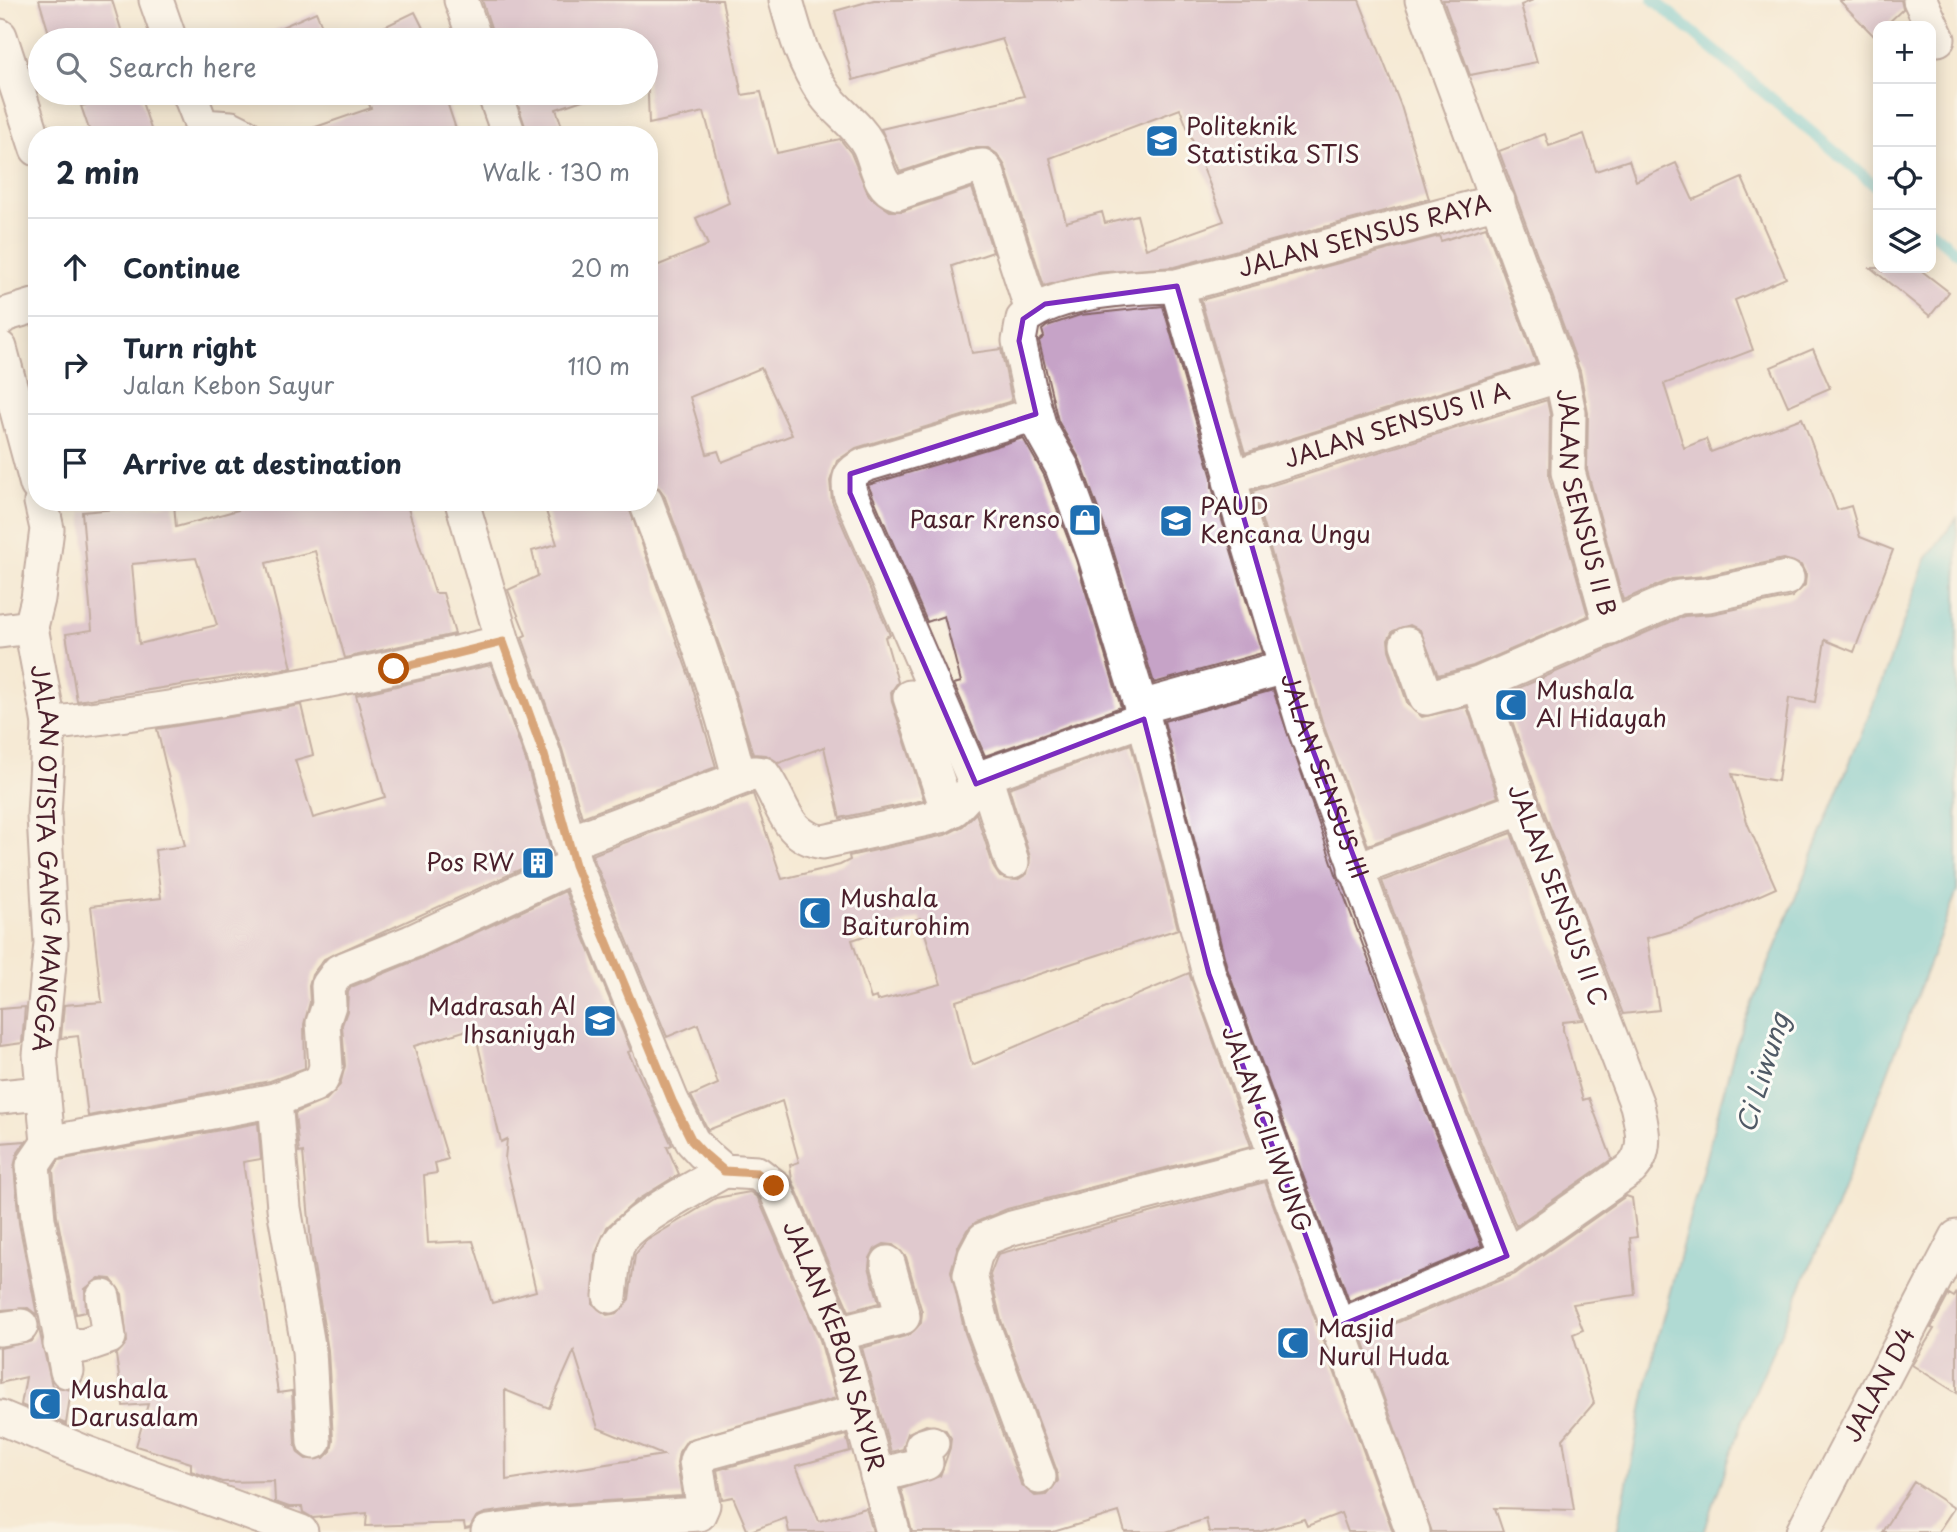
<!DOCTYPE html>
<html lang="en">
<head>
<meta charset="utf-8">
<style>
	body { margin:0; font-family:"Playpen Sans",sans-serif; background:#f2f2f3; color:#1f2937 }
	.controls { position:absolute; right:21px; top:21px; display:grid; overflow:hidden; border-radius:14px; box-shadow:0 4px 18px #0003 }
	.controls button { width:63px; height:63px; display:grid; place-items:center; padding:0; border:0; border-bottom:2px solid #e0e1e3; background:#fff; color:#1f2937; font:35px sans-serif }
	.stop { position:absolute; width:21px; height:21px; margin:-16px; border:5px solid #b45309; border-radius:50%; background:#fff }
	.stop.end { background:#b45309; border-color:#fff; box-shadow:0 2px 7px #0008 }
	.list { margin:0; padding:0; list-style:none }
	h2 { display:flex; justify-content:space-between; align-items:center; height:91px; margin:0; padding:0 28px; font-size:30px }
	h2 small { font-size:23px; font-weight:400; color:#747a83 }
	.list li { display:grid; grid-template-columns:46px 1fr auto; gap:21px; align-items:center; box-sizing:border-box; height:98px; padding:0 28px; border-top:2px solid #e0e1e3 }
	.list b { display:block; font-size:26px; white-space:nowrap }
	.list p { margin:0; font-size:23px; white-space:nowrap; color:#747a83 }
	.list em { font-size:23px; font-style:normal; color:#747a83 }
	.icon { flex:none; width:38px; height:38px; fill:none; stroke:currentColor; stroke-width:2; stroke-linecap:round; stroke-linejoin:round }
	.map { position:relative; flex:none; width:1957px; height:1532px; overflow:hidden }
	.search { position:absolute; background:#fff; box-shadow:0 4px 18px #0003; left:28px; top:28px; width:630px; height:77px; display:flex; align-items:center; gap:18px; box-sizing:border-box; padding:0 24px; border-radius:38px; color:#747a83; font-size:26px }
	.panel { position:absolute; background:#fff; box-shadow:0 4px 18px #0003; left:28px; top:126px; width:630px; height:385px; border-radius:28px }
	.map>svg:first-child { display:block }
	.water { fill:#5bc7d3; stroke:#52737f; stroke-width:2 }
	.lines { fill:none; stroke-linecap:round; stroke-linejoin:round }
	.stream { stroke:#5bc7d3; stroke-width:12 }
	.building { fill:#c6a3c7; fill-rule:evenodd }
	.minor-casing { stroke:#866666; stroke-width:37 }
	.minor { stroke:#fff; stroke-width:33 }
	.route { stroke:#b45309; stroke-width:9 }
	.marked { fill:none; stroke:#7b2cbf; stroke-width:5; stroke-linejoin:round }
	.labels { text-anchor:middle; stroke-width:6; stroke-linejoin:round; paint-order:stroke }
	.poi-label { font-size:24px; fill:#4a1f2b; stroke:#fdfcf7; text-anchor:start }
	.street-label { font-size:24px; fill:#4a1f2b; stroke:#fdfcf7 }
	.water-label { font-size:26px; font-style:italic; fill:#505a66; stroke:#fdfcf7 }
</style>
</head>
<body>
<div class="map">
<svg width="1957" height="1532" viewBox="0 0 1957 1532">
	<rect width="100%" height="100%" fill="#fdfcf7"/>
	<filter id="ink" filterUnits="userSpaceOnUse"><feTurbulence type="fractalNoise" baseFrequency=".0143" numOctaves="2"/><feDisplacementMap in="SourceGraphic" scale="14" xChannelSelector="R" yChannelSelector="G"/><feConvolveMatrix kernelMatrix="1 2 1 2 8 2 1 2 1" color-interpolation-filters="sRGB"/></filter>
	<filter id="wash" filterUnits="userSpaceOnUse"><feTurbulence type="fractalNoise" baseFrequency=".00686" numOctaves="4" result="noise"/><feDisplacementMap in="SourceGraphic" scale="28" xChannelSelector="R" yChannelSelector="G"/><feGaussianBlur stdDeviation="1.57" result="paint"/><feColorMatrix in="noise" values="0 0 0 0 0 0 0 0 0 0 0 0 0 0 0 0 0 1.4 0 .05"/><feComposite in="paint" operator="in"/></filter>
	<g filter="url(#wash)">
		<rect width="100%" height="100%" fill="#f5e9d3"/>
		<path class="water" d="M 1957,518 L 1957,891 L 1834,1212 L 1743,1419 L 1704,1532 L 1617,1532 L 1654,1351 L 1736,1045 L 1879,690 L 1926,559 Z"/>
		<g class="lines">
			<path class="stream" d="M 1654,0 L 1878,188
				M 1931,231 L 1957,253"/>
		</g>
		<g id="blocks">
			<path class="building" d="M 39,0 L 112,0 L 124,39 L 51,40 Z
				M 482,0 L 722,0 L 742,95 L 761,92 L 777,153 L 840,139 L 851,153 L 869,196 L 890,211 L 903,211 L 972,188 L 993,252 L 952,266 L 972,353 L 1001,349 L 1012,401 L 856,448 L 837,461 L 830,481 L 832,501 L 890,635 L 885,637 L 898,682 L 891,692 L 892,702 L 924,800 L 840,818 L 824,747 L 779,763 L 766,755 L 753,754 L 727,666 L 664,495 L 659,488 L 649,483 L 649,269 L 708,245 L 696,218 L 729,203 L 704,112 L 649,124 L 646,40 L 495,40 ZM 761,368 L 792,435 L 722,462 L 718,451 L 707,454 L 690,397 Z
				M 874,0 L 1359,0 L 1401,106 L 1429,199 L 1174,267 L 1094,273 L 1044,286 L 1005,166 L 997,154 L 988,148 L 972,148 L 900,172 L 881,129 L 1024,96 L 1002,39 L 853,80 L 835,11 ZM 1180,109 L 1224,221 L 1146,249 L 1137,215 L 1105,223 L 1102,212 L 1066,222 L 1050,158 Z
				M 1443,0 L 1533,0 L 1521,5 L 1537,62 L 1470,75 Z
				M 1839,0 L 1901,0 L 1903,9 L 1885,26 L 1878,26 L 1874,36 Z
				M 316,12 L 328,40 L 271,40 L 268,33 Z
				M 415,12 L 429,40 L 357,40 Z
				M 81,93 L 139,93 L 153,135 L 91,135 L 81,106 L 85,105 Z
				M 363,93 L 444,93 L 458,135 L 308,135 L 307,130 L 371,108 Z
				M 514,93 L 603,93 L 556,109 L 565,135 L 528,135 Z
				M 1545,134 L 1549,146 L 1584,134 L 1596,171 L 1629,160 L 1636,181 L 1676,163 L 1693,200 L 1742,178 L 1786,278 L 1735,300 L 1753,350 L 1664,384 L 1684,448 L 1706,439 L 1711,452 L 1802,418 L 1837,510 L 1851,506 L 1860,537 L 1893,550 L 1854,652 L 1825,640 L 1815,702 L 1789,698 L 1778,781 L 1732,774 L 1748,825 L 1776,888 L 1690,926 L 1647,938 L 1659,1010 L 1623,1014 L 1540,801 L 1503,695 L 1684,616 L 1712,614 L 1792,597 L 1805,585 L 1806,575 L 1801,565 L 1783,559 L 1705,576 L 1672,579 L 1623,600 L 1587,470 L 1588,413 L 1580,371 L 1499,151 Z
				M 1486,227 L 1536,363 L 1245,453 L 1201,300 L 1439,236 L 1441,241 Z
				M 1871,268 L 1918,268 L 1949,292 L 1930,316 Z
				M 1163,306 L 1212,478 L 1212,487 L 1262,653 L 1154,683 L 1112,547 L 1080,460 L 1058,421 L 1039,341 L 1044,337 L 1042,330 L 1047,326 L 1080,315 Z
				M 1813,349 L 1830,388 L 1788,406 L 1771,367 Z
				M 1547,400 L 1550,415 L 1549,477 L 1588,616 L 1473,666 L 1438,675 L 1420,630 L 1410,625 L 1393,631 L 1388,640 L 1389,650 L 1408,705 L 1422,717 L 1467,707 L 1498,797 L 1368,845 L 1322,721 L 1253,491 Z
				M 1023,438 L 1044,475 L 1076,560 L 1121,707 L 985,756 L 954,684 L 961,682 L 944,616 L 927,622 L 868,485 Z
				M 236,502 L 406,502 L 435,593 L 443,593 L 455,634 L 345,658 L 315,551 L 266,563 L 292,668 L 77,701 L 66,634 L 92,630 L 82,512 L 174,504 L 176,527 L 238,510 ZM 196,558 L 217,625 L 139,644 L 132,564 Z
				M 543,502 L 627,502 L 690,679 L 716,767 L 582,817 L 562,749 L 522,637 L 526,635 L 508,590 L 538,576 L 532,551 L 557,544 Z
				M 491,665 L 526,761 L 552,855 L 324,959 L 312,975 L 309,986 L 310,1002 L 304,1024 L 305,1068 L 270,1081 L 88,1116 L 78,1036 L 61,1038 L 64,1005 L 102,1002 L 91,906 L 161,898 L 155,850 L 185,846 L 157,729 L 301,705 L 313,755 L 295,760 L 313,818 L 385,797 L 356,695 Z
				M 1273,690 L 1337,877 L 1427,1114 L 1482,1246 L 1349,1301 L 1227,968 L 1164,721 Z
				M 1131,744 L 1178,929 L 956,1001 L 972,1065 L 1189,973 L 1251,1146 L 1007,1209 L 976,1222 L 967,1230 L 958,1247 L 951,1271 L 965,1333 L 1021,1484 L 1035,1496 L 1046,1495 L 1058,1481 L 1057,1471 L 1001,1320 L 990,1275 L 998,1254 L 1265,1182 L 1393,1532 L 1348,1532 L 1341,1513 L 1307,1526 L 1304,1519 L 1259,1532 L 1209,1532 L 1206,1519 L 1166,1532 L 1125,1532 L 1119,1512 L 1053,1532 L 912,1532 L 901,1489 L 940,1476 L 950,1448 L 951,1438 L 945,1429 L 926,1425 L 908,1433 L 903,1449 L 891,1452 L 862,1348 L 909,1335 L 921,1323 L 922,1312 L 906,1257 L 893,1245 L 884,1244 L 875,1249 L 870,1258 L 869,1267 L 879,1303 L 849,1311 L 792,1180 L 790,1165 L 799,1162 L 782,1101 L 708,1130 L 691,1096 L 718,1084 L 698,1024 L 667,1037 L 592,855 L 753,794 L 782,879 L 840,865 L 850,860 L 849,856 L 945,835 L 963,826 L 976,813 L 994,868 L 1000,877 L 1017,880 L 1027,874 L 1030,857 L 1009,788 ZM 920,918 L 941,984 L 877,1001 L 876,997 L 871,999 L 852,940 Z
				M 1511,833 L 1583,1020 L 1563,1022 L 1563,1030 L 1583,1100 L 1589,1098 L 1612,1159 L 1516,1226 L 1463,1100 L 1382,881 Z
				M 565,891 L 631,1051 L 628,1052 L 672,1145 L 667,1147 L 679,1174 L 637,1200 L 607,1227 L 595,1255 L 593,1304 L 607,1315 L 618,1313 L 629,1299 L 635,1255 L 646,1241 L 716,1198 L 750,1192 L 758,1198 L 820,1340 L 836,1398 L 687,1440 L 679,1452 L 677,1463 L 682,1496 L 545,1505 L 485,1513 L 476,1517 L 470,1528 L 465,1529 L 464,1523 L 366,1526 L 367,1513 L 313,1518 L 303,1512 L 302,1507 L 289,1507 L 275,1502 L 274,1481 L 222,1482 L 191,1471 L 191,1463 L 136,1446 L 148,1404 L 123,1406 L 116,1355 L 127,1342 L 122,1294 L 111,1279 L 99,1278 L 85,1289 L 86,1312 L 76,1314 L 57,1216 L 53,1170 L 59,1160 L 258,1123 L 261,1159 L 243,1162 L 278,1393 L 292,1391 L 295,1443 L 298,1453 L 306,1459 L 324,1458 L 331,1451 L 333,1441 L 328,1350 L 312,1254 L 303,1152 L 299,1153 L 295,1113 L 326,1100 L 340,1085 L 345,1066 L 342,1025 L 347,1011 L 348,992 L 351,987 L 419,959 ZM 474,1028 L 501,1142 L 507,1139 L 505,1159 L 536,1291 L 492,1303 L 473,1241 L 428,1243 L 424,1175 L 437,1173 L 435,1163 L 448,1159 L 414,1046 ZM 574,1351 L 598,1428 L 663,1455 L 506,1480 L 505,1390 L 549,1408 Z
				M 25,1007 L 22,1043 L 0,1046 L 0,1009 Z
				M 26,1141 L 17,1154 L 14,1167 L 19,1223 L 37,1315 L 28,1308 L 0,1310 L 0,1143 Z
				M 1626,1196 L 1632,1198 L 1637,1237 L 1630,1238 L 1635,1295 L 1573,1304 L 1583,1330 L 1573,1334 L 1594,1403 L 1563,1439 L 1574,1510 L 1495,1508 L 1503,1532 L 1432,1532 L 1362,1337 L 1515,1274 Z
				M 1957,1292 L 1957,1393 L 1912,1365 L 1934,1329 L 1931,1328 L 1949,1294 L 1954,1297 Z
				M 39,1329 L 52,1386 L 71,1390 L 66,1424 L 21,1405 L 26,1377 L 0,1383 L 0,1348 L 32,1341 Z
				M 846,1435 L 850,1451 L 796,1466 L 819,1521 L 866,1508 L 873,1532 L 789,1532 L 786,1518 L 748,1532 L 733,1497 L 722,1499 L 717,1470 Z
				M 1914,1482 L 1954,1508 L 1938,1532 L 1882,1532 Z"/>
		</g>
	</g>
	<g filter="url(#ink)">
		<use href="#blocks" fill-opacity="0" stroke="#866666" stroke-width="2"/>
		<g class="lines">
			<defs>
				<g id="minor">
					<path d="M 156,0 L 170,40"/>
					<path d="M 461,0 L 475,40"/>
					<path d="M 786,0 C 795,34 804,65 825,95 C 837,112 858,125 868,144 C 877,160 877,187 897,193 L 975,167 L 982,166 L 987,172 L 1032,311"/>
					<path id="s1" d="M 1422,0 L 1561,375 L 1569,413 L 1568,472 L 1611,628"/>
					<path d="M 1920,0 L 1938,39"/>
					<path d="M 0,36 L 37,149"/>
					<path d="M 189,93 L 202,126 L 231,128 L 245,135"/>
					<path d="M 494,93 L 509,135"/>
					<path id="s2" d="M 1177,286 L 1232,477 L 1230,481 L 1304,727 L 1445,1107 L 1507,1256"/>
					<path d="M 0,319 L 4,315 L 37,305"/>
					<path d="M 0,348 L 37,485"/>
					<path id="s3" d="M 1232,477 L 1561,375"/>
					<path id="s4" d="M 41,502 L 47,529 L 38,599 L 31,627 L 49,724 L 44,816 L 51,943 L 40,1055 L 48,1143 L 33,1165 L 38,1219 L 67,1371"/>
					<path id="s5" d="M 462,502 L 503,642 L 544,755 L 575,865 L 672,1101 L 692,1141 L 703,1153 L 724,1171 L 757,1173 L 774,1186 L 838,1334 L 893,1532"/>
					<path d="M 646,502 C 680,593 716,683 739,777"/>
					<path d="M 0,631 L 31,627"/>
					<path d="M 1407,644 L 1426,698 L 1479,684 L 1679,597 L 1708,595 L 1787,578"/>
					<path d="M 910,697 L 948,812"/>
					<path d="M 1141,707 L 1285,667"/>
					<path d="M 49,724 C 203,706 353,679 503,642"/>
					<path d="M 985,776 L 1012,862"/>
					<path d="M 976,784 L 850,493 C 847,477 850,472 865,465 L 1036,414"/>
					<path d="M 568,843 L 754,773 L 763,774 C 783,800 784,837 823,842 L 941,816 L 954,809 L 985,776 L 1144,719"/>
					<path d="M 1355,870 L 1522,808"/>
					<path d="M 0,1097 L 41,1093"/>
					<path d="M 275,1100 L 284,1208 L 309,1351 L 314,1442"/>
					<path d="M 48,1143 L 275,1100 L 314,1085 L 322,1079 L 326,1067 L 323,1023 L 329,1005 L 328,986 L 339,971 L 411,942 L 575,865"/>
					<path d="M 610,1296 C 612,1281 612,1262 617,1247 C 625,1223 701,1184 724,1171"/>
					<path d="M 1339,1326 L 1507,1256 L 1631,1169 C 1649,1151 1642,1127 1637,1105 L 1522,808 L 1479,684"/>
					<path d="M 0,1329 L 21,1326"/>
					<path d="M 838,1334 L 903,1317 L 888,1263"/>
					<path d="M 60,1344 L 83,1346 L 109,1337 L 103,1297"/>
					<path d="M 0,1417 L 81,1451 L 301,1532"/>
					<path d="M 877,1476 L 926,1463 L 922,1446 L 932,1443"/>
					<path d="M 1039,1477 L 983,1326 L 970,1275 L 975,1256 L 984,1239 L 1012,1228 L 1277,1159"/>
					<path d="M 488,1532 L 546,1524 L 699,1514 L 703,1505 L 696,1461 L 699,1455 L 861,1411"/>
					<path id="s6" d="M 1413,1532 L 1209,974 L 1141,707 L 1094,554 L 1062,467 L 1040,428 L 1030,392 L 1019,341 L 1023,319 C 1058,290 1132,287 1177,286 L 1498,201"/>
					<path id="s7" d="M 1803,1532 L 1957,1237"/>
				</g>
			</defs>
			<use href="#minor" class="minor-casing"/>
			<use href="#minor" class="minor"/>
		</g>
	</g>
	<g class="lines" filter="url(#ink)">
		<path class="route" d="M 394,669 L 503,642 L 544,755 L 575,865 L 672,1101 L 692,1141 L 703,1153 L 724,1171 L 757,1173 L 774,1186"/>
	</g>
	<path d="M0 0H1957V1532H0ZM 1177,286 L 1304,727 L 1507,1256 L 1339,1326 L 1209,974 L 1144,719 L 976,784 L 850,493 L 850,474 L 1036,414 L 1019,341 L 1023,319 L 1045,304 Z" fill="#f5e9d3" fill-opacity=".55" fill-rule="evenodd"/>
	<path class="marked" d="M 1177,286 L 1304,727 L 1507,1256 L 1339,1326 L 1209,974 L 1144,719 L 976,784 L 850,493 L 850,474 L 1036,414 L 1019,341 L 1023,319 L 1045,304 Z"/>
	<defs>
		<symbol id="university-square" viewBox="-11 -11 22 22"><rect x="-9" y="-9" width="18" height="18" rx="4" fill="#1f6fb2" stroke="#fdfcf7"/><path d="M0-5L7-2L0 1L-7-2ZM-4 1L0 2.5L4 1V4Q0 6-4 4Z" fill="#fff"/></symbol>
		<symbol id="shop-square" viewBox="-11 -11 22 22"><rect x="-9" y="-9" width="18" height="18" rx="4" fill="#1f6fb2" stroke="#fdfcf7"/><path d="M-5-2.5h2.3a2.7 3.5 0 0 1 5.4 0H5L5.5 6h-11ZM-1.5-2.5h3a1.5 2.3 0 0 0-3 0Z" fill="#fff"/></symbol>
		<symbol id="school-square" viewBox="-11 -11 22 22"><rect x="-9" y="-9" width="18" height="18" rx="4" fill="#1f6fb2" stroke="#fdfcf7"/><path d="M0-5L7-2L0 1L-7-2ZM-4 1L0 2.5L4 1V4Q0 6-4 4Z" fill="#fff"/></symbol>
		<symbol id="mosque-square" viewBox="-11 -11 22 22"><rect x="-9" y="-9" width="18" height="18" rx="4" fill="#1f6fb2" stroke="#fdfcf7"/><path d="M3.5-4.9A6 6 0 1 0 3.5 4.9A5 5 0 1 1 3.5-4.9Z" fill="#fff"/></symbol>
		<symbol id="building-square" viewBox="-11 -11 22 22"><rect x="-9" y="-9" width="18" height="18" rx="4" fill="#1f6fb2" stroke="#fdfcf7"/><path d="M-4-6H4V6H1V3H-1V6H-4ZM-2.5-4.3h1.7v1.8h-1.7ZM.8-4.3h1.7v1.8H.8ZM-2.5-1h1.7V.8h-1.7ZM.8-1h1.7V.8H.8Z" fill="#fff"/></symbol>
	</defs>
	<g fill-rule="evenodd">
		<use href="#university-square" x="1143" y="122" width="38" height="38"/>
		<use href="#shop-square" x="1066" y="501" width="38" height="38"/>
		<use href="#school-square" x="1157" y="502" width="38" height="38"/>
		<use href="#mosque-square" x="1492" y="686" width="38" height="38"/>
		<use href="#building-square" x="519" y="844" width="38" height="38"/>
		<use href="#mosque-square" x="796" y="894" width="38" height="38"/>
		<use href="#school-square" x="581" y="1002" width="38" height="38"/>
		<use href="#mosque-square" x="1274" y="1324" width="38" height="38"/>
		<use href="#mosque-square" x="26" y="1385" width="38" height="38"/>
	</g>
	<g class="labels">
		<g class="poi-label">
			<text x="1186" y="135">Politeknik<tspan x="1186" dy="28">Statistika STIS</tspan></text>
			<text x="1200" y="515">PAUD<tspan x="1200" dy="28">Kencana Ungu</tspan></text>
			<text x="1060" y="528" text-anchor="end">Pasar Krenso</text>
			<text x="1536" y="699">Mushala<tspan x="1536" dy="28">Al Hidayah</tspan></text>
			<text x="514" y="871" text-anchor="end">Pos RW</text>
			<text x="840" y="907">Mushala<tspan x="840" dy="28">Baiturohim</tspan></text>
			<text x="576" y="1015" text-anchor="end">Madrasah Al<tspan x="576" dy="28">Ihsaniyah</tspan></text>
			<text x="1318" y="1337">Masjid<tspan x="1318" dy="28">Nurul Huda</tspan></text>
			<text x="70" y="1398">Mushala<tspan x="70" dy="28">Darusalam</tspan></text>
		</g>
		<g class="street-label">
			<text dy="8" stroke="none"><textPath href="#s6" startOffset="1633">JALAN SENSUS RAYA</textPath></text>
			<text dy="8" stroke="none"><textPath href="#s3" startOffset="173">JALAN SENSUS II A</textPath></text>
			<text dy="8" stroke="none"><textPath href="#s1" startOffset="530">JALAN SENSUS II B</textPath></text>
			<text dy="8" stroke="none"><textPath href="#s2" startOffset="513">JALAN SENSUS III</textPath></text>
			<text dy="8" stroke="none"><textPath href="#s4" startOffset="360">JALAN OTISTA GANG MANGGA</textPath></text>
			<text transform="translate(1557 895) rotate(69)" y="8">JALAN SENSUS II C</text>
			<text transform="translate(1266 1129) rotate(70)" y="8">JALAN CILIWUNG</text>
			<text dy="8" stroke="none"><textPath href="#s5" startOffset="950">JALAN KEBON SAYUR</textPath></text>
			<text dy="8" stroke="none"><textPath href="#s7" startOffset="166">JALAN D4</textPath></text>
		</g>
		<g class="water-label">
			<text transform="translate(1763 1073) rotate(-73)" y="9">Ci Liwung</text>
		</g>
	</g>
</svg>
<div class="controls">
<button>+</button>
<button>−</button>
<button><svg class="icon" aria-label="locate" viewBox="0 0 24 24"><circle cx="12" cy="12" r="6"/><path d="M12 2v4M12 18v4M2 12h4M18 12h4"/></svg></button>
<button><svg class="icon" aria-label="layers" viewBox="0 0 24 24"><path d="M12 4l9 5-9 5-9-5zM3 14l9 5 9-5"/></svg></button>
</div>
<div class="stop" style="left:394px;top:669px"></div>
<div class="stop end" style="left:774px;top:1186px"></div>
<div class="search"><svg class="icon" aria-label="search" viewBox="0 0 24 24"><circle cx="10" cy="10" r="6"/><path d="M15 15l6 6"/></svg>Search here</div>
<section class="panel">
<h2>2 min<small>Walk · 130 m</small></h2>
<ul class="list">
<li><svg class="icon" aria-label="ahead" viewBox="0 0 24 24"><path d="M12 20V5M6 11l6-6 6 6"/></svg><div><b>Continue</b></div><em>20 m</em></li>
<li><svg class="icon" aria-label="right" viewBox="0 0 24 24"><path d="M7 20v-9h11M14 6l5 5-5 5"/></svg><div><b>Turn right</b><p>Jalan Kebon Sayur</p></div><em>110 m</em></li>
<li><svg class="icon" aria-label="arrive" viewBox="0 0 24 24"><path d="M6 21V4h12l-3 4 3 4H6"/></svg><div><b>Arrive at destination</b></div></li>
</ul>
</section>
</div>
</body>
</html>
